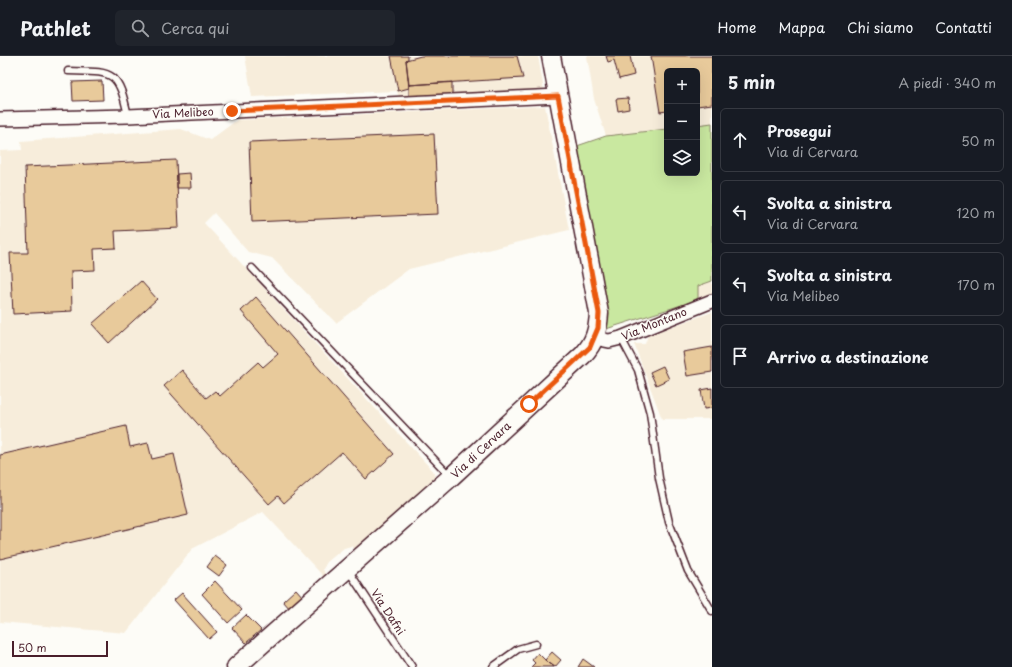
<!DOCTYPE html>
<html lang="it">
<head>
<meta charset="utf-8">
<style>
	body { margin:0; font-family:"Playpen Sans",sans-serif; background:#20242c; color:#f1f3f6 }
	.controls { position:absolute; right:12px; top:12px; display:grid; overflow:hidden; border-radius:6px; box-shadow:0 4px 16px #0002 }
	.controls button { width:36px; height:36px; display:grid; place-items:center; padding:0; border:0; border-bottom:1px solid #363941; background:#171b24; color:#f1f3f6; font:20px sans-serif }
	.scale { position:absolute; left:12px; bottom:10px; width:96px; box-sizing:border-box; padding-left:4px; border:2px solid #4a1f2b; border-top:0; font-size:11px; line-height:14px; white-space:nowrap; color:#4a1f2b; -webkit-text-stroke:3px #fdfcf7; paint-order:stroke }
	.stop { position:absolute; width:12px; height:12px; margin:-9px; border:3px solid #ea580c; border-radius:50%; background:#fff }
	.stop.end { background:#ea580c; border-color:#fff; box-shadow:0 1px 4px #0008 }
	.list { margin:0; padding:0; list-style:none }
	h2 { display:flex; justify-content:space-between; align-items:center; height:52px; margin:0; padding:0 16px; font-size:17px }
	h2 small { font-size:13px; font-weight:400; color:#9ea1a6 }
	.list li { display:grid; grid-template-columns:26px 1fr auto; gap:12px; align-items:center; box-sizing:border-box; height:64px; margin:0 8px 8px; padding:0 8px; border:1px solid #363941; border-radius:6px }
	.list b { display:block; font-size:15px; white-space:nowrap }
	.list p { margin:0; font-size:13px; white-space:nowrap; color:#9ea1a6 }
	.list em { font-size:13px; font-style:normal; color:#9ea1a6 }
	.icon { flex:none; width:22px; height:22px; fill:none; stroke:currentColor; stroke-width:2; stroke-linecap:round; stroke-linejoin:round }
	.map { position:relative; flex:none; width:712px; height:611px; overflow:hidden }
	header { display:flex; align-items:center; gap:24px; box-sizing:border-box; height:56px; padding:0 20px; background:#171b24; border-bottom:1px solid #363941 }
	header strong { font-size:19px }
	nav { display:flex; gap:22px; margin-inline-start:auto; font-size:14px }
	.search { width:280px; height:36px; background:#20242c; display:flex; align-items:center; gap:10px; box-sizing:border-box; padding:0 14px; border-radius:6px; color:#9ea1a6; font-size:15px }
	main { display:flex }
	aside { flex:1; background:#171b24 }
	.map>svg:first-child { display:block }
	.built { fill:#f7eddb }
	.green { fill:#c9e8a0; stroke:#8a8466 }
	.building { fill:#e8ca9b; stroke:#4a1f2b }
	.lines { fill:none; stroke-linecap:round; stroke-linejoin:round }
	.lane-casing { stroke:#4a1f2b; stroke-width:9 }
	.street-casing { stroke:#4a1f2b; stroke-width:16 }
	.secondary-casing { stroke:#4a1f2b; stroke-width:21 }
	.lane { stroke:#fdfcf7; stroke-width:6 }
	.street { stroke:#fdfcf7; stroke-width:13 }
	.secondary { stroke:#fdfcf7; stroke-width:18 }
	.route { stroke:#ea580c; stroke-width:5 }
	.labels { text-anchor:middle; stroke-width:3; stroke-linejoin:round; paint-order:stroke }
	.street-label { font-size:11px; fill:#4a1f2b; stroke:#fdfcf7 }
</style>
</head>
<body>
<header>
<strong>Pathlet</strong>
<div class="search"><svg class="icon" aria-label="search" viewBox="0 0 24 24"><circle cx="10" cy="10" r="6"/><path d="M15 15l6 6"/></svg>Cerca qui</div>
<nav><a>Home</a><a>Mappa</a><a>Chi siamo</a><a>Contatti</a></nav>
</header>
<main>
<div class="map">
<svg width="712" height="611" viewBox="0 0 712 611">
	<rect width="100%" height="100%" fill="#fdfcf7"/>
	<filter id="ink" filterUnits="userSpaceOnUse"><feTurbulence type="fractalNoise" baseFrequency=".025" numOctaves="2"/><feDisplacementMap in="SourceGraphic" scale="8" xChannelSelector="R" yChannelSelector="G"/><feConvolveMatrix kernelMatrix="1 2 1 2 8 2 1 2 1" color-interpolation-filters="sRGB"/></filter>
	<g filter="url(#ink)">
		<path class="built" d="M 245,0 L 538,0 L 544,35 L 399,41 L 397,35 L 252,41 Z
			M 587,0 L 712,0 L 712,67 L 697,69 L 697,15 L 667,15 L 667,73 L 606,80 L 594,43 Z
			M 545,50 L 569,174 L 409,213 L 336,267 L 272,202 L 248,196 L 214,157 L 204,167 L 434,416 L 435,422 L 355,493 L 351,490 L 344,492 L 327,506 L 323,513 L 326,521 L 325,522 L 263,456 L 192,493 L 126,577 L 0,566 L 0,95 L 22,94 L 21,85 L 181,73 L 210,84 L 237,64 Z
			M 712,225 L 712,237 L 698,242 L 698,230 Z
			M 712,256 L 712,363 L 662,363 L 634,288 L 645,288 L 648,279 Z"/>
		<path class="green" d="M 712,67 L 712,225 L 698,230 L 698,242 L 691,246 L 606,273 L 607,259 L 577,90 L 606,80 L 667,73 L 667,117 L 697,117 L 697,69 Z"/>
		<path class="building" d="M 391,0 L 408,0 L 408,3 L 406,4 L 409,32 L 398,35 Z
			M 421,0 L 517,0 L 523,22 L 409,29 L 406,4 Z
			M 606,0 L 630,0 L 634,19 L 619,23 L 614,4 L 608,6 Z
			M 651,0 L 712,0 L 712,48 L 697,50 L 697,15 L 667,15 L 667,55 L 660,56 Z
			M 102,25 L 103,44 L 73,45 L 72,26 Z
			M 452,26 L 452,39 L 409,40 L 409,29 Z
			M 628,42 L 629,53 L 618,55 L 616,43 Z
			M 434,78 L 438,158 L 252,166 L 249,86 Z
			M 176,104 L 179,172 L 115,175 L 116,192 L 94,193 L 95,214 L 71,215 L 72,255 L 13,258 L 10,197 L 28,197 L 25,111 Z
			M 190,117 L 191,132 L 177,132 L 177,118 Z
			M 141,225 L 157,243 L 109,287 L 92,268 Z
			M 256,241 L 394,398 L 366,423 L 342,396 L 284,447 L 278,440 L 269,448 L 164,330 L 182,314 L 206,342 L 215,335 L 220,340 L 258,306 L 263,311 L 278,298 L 241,255 Z
			M 712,291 L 712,316 L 687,320 L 683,296 Z
			M 663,310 L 669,323 L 656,329 L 650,316 Z
			M 712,332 L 712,352 L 704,353 L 701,334 Z
			M 126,370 L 130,391 L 148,387 L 152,403 L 174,398 L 188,459 L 0,503 L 0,399 Z
			M 215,500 L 227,509 L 219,520 L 207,511 Z
			M 215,525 L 242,554 L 228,567 L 202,538 Z
			M 296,533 L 303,541 L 290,553 L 283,545 Z
			M 182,537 L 217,576 L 209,583 L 174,544 Z
			M 246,559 L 261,574 L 246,587 L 232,572 Z
			M 552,596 L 561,604 L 555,611 L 545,604 Z
			M 538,597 L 545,604 L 554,611 L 531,611 L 535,607 L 532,604 Z
			M 583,603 L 594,611 L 578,611 Z"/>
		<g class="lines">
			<defs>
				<path id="lane" d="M 68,15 C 113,16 118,13 128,60
					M 252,212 L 450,420
					M 621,282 L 638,314 L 650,357 L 659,422 L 669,466 L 688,515 L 712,555
					M 348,514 L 412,611
					M 493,611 L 518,593 L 536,588"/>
				<path id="street" d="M 0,63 L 128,60 L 558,40
					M 595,282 L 609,285 L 621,282 L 712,245"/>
				<path id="secondary" d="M 236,611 L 451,421 L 583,299 C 595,286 598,274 599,257 L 551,0"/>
			</defs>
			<use href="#lane" class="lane-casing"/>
			<use href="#street" class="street-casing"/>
			<use href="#secondary" class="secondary-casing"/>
			<use href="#lane" class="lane"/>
			<use href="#street" class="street"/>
			<use href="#secondary" class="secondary"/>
		</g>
	</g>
	<g class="lines" filter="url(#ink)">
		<path class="route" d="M 232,55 L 558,40 L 599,257 L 598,272 L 590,291 L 529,348"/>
	</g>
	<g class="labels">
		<g class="street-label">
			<text transform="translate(183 57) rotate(-3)" y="4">Via Melibeo</text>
			<text transform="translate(654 268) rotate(-22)" y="4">Via Montano</text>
			<text transform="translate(481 394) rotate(-43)" y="4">Via di Cervara</text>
			<text transform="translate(388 556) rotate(57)" y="4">Via Dafni</text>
		</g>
	</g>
</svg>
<div class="controls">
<button>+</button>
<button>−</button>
<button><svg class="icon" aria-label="layers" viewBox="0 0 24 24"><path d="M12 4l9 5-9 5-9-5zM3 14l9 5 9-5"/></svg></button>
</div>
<div class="scale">50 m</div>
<div class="stop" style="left:529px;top:348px"></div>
<div class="stop end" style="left:232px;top:55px"></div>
</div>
<aside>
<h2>5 min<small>A piedi · 340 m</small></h2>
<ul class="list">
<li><svg class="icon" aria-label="ahead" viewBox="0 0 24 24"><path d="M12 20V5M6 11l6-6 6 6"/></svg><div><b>Prosegui</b><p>Via di Cervara</p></div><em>50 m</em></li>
<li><svg class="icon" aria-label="left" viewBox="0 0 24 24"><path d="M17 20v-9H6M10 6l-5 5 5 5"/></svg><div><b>Svolta a sinistra</b><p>Via di Cervara</p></div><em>120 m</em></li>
<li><svg class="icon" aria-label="left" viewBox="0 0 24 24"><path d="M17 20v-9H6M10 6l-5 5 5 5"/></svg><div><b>Svolta a sinistra</b><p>Via Melibeo</p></div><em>170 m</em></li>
<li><svg class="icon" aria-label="arrive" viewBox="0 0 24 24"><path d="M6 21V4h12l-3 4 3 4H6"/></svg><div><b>Arrivo a destinazione</b></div></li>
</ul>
</aside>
</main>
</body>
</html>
